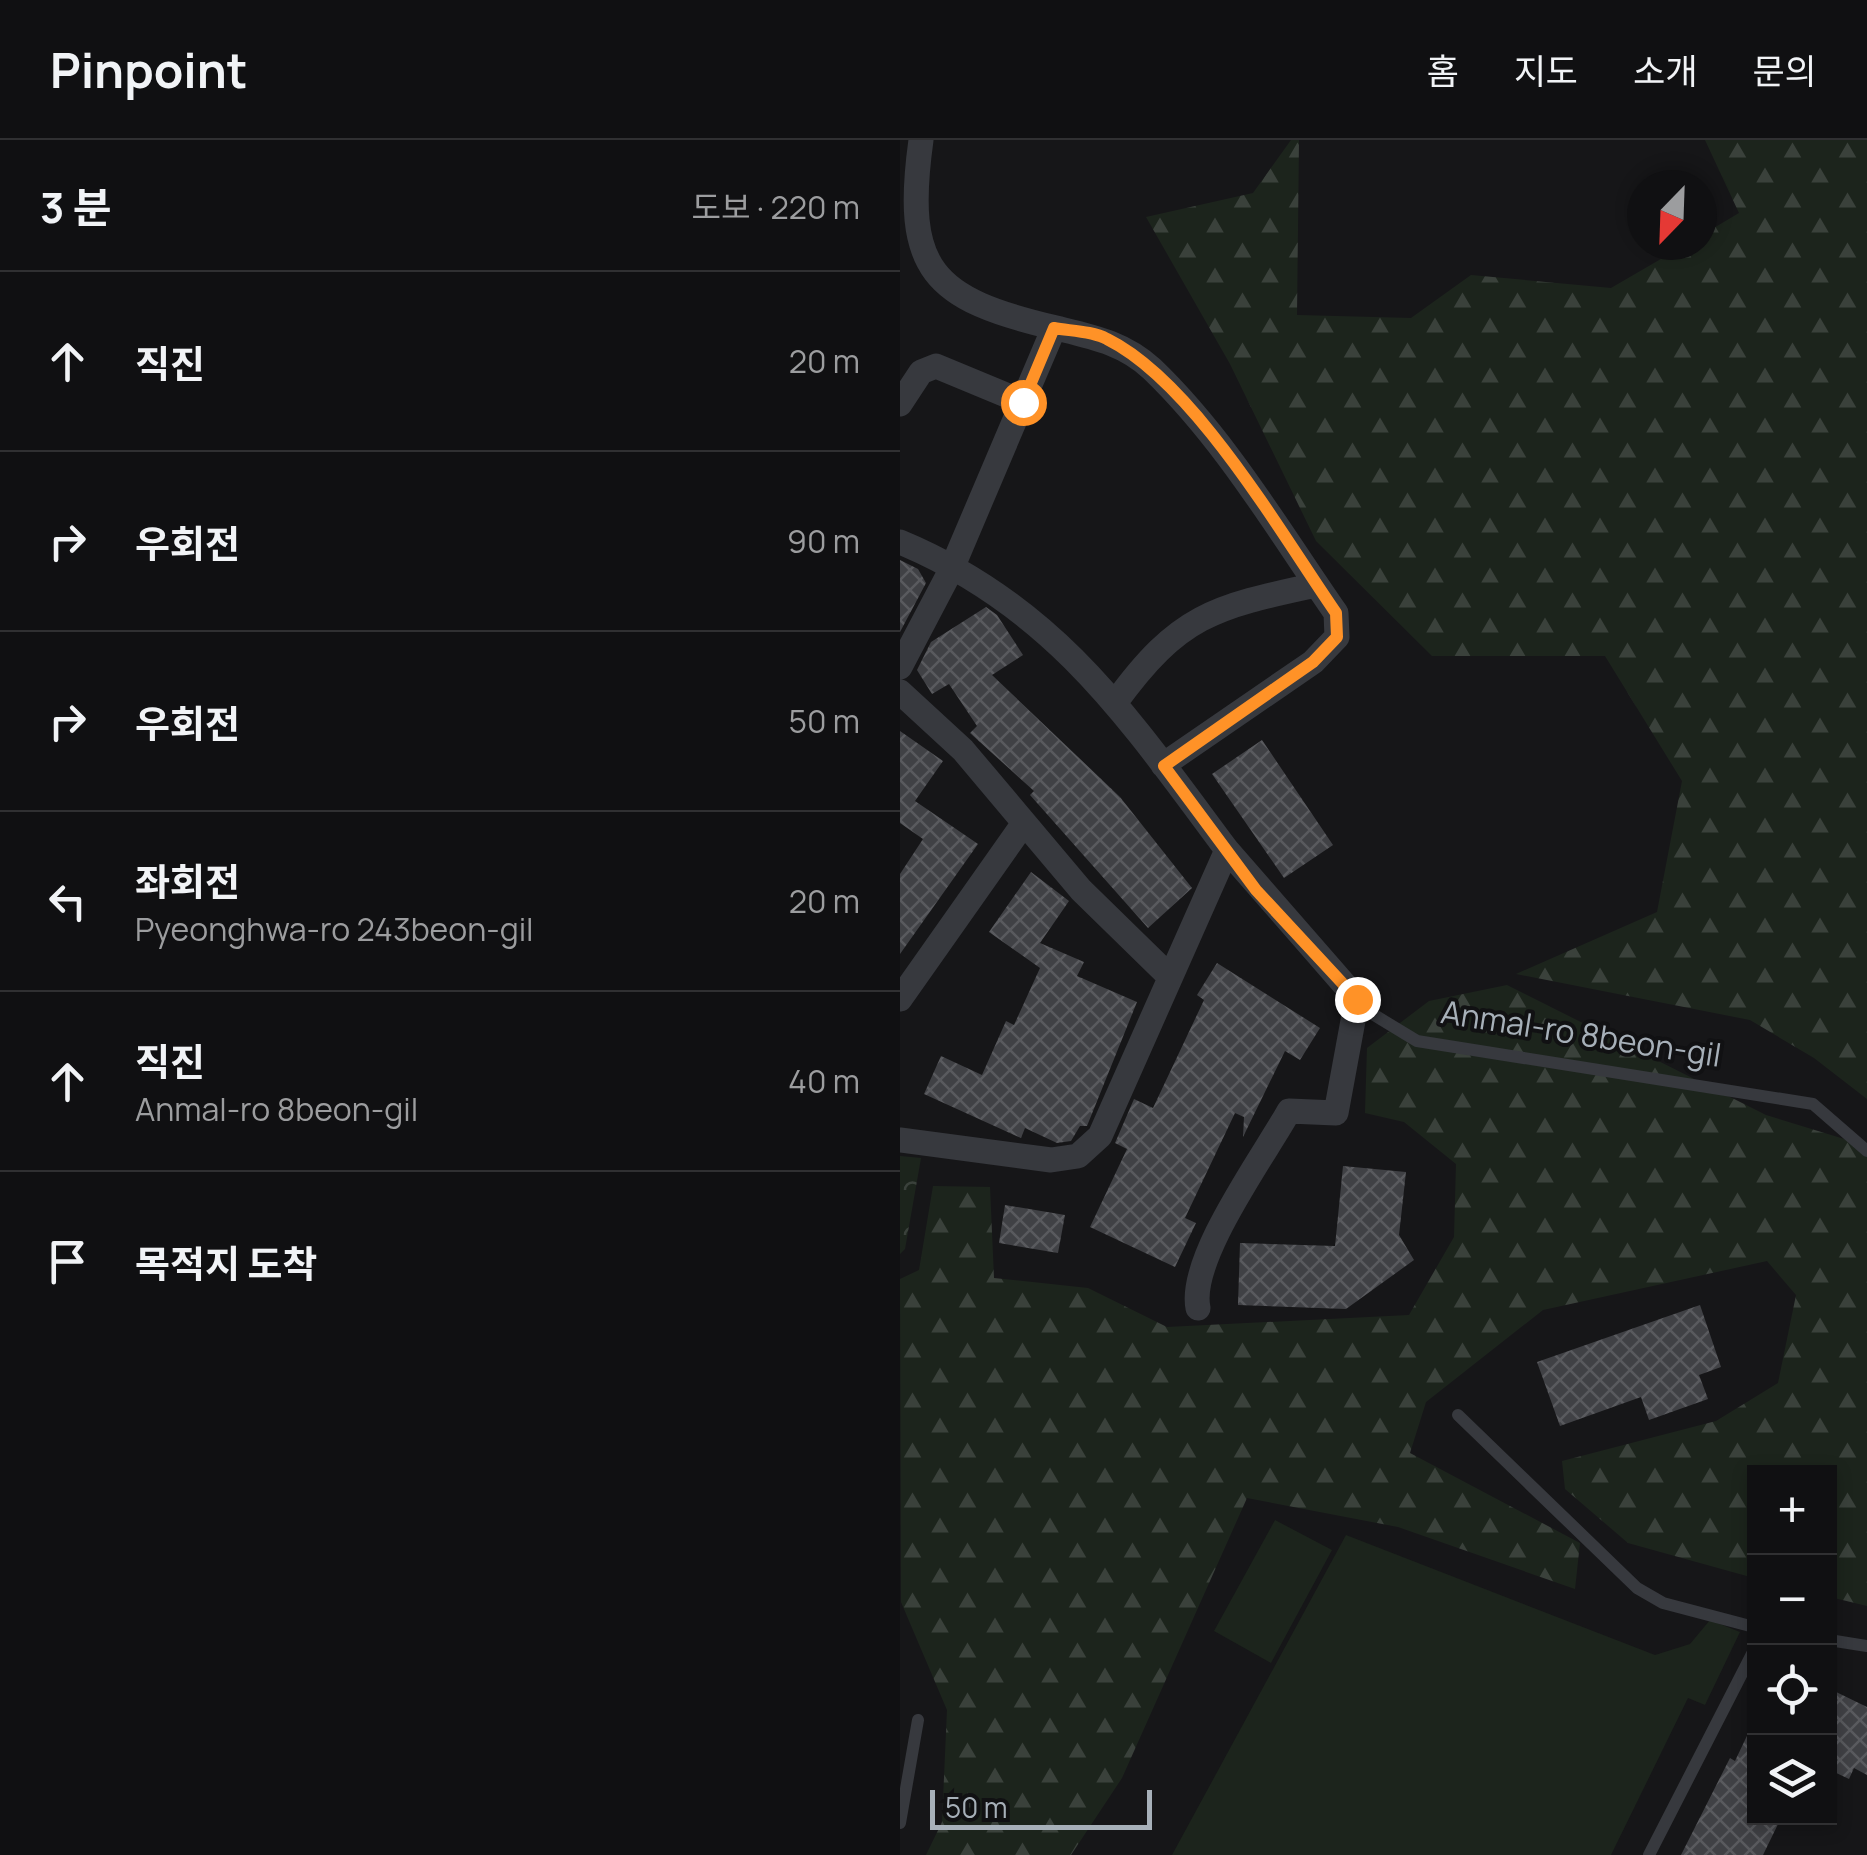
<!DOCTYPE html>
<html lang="ko">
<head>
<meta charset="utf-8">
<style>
	body { margin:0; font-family:Manrope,"Noto Sans KR",sans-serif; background:#19191b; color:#f1f3f6 }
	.controls { position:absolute; right:30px; bottom:30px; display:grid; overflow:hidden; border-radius:0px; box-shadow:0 5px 15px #0003 }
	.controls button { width:90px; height:90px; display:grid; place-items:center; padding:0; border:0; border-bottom:2px solid #303032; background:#101012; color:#f1f3f6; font:50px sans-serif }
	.compass { position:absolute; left:727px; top:30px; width:90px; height:90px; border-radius:50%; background:#101012; box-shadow:0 5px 15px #0003; rotate:203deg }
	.scale { position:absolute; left:30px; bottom:25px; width:222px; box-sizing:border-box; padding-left:10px; border:5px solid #a7b0b9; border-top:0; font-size:28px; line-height:35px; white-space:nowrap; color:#a7b0b9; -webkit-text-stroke:8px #111113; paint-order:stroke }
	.stop { position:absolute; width:30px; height:30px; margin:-22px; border:8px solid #ff9227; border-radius:50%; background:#fff }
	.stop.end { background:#ff9227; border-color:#fff; box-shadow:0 2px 10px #0008 }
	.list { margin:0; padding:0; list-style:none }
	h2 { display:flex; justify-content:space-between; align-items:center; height:130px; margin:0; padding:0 40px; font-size:42px }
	h2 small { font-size:32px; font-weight:400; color:#9c9d9f }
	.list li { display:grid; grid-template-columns:65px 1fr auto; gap:30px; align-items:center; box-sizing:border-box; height:180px; padding:0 40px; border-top:2px solid #303032 }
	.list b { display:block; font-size:38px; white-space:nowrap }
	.list p { margin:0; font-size:32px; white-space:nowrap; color:#9c9d9f }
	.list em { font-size:32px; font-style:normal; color:#9c9d9f }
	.icon { flex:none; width:55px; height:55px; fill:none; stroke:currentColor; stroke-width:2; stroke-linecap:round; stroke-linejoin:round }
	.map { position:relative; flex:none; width:967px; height:1715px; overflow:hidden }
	header { display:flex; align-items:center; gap:60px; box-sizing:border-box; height:140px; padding:0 50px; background:#101012; border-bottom:2px solid #303032 }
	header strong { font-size:48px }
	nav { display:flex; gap:55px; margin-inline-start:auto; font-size:35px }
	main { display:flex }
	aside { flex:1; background:#101012 }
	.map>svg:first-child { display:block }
	.grass { fill:#1c241c }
	.forest { fill:url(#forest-firs) }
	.park { fill:url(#park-crowns) }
	.building { fill:url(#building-cross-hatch) }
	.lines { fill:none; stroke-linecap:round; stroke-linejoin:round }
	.service { stroke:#37393e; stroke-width:12 }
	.minor { stroke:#37393e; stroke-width:25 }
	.route { stroke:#ff9227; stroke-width:12 }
	.labels { text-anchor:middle; stroke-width:8; stroke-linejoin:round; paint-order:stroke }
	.street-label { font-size:32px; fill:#a7b0b9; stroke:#111113 }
</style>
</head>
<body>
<header>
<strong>Pinpoint</strong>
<nav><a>홈</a><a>지도</a><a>소개</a><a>문의</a></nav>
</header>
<main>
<aside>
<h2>3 분<small>도보 · 220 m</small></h2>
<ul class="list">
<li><svg class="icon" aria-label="ahead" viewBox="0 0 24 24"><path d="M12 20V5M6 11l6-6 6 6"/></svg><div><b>직진</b></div><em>20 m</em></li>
<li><svg class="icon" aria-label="right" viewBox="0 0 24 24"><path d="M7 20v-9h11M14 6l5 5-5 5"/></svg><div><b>우회전</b></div><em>90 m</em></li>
<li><svg class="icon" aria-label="right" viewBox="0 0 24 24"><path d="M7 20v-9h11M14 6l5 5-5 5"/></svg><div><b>우회전</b></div><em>50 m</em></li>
<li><svg class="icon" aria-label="left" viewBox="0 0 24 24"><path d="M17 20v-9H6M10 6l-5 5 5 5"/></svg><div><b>좌회전</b><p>Pyeonghwa-ro 243beon-gil</p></div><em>20 m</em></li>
<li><svg class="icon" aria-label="ahead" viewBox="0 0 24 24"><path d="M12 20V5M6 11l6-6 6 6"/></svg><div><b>직진</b><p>Anmal-ro 8beon-gil</p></div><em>40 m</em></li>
<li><svg class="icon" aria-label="arrive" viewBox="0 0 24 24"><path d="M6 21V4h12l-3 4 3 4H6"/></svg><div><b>목적지 도착</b></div></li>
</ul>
</aside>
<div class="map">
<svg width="967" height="1715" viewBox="0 0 967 1715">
	<defs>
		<pattern id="forest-firs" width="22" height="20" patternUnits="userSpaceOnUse" patternTransform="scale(2.5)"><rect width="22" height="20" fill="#1c241c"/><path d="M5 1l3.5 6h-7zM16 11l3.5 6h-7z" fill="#3a413b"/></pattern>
		<pattern id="park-crowns" width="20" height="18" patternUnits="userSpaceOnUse" patternTransform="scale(2.5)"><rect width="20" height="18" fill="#1c241c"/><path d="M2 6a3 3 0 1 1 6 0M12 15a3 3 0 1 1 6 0" fill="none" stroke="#3a413b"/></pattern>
		<pattern id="building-cross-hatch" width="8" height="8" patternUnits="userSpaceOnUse" patternTransform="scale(2.5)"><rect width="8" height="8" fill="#404145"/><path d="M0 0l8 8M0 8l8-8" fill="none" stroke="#595a5e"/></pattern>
	</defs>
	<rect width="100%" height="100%" fill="#161618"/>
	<path class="grass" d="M 375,1380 L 432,1410 L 371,1523 L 314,1491 Z
		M 446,1395 L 755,1515 L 790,1504 L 810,1480 L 840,1492 L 805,1565 L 788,1558 L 711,1715 L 272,1715 Z"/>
	<path class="forest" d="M 391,0 L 399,0 L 397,175 L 511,178 L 571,135 L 711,148 L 785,105 L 802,105 L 802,95 L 839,73 L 805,0 L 967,0 L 967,959 L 914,918 L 850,880 L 616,834 L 757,772 L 782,641 L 705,516 L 532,516 L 416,401 L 330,224 L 246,77 L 353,53 Z
		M 607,845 L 866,975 L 967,1006 L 967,1466 L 930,1457 L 929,1332 L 854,1332 L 854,1438 L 728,1403 L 665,1349 L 662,1321 L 816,1281 L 878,1243 L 896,1155 L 867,1121 L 643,1170 L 526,1262 L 510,1313 L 680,1403 L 675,1449 L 498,1387 L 347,1358 L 222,1638 L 171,1715 L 26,1715 L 42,1682 L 47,1570 L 1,1462 L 0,1139 L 19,1130 L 33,1046 L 90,1047 L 94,1138 L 188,1148 L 267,1187 L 509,1175 L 554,1097 L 556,1024 L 504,982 L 465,973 L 467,908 L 529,861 Z"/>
	<path class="park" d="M 0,1016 L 21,1018 L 5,1109 L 0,1114 Z"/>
	<path class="building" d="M 0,420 L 18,429 L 26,443 L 0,492 Z
		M 86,467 L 97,475 L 123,515 L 92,535 L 220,657 L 292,748 L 248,788 L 130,655 L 134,651 L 70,593 L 77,586 L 49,544 L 32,554 L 17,530 L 31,502 Z
		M 0,591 L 43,621 L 15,661 L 78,704 L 0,814 L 0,734 L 23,699 L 0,683 Z
		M 362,600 L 433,705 L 384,738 L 312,634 Z
		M 131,732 L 169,761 L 140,803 L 184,822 L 177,836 L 237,862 L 187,986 L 180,986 L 171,1001 L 157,1003 L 125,988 L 121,998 L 24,954 L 41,916 L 82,935 L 106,881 L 114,885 L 140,828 L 89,792 Z
		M 317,823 L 420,888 L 400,920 L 385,911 L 343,997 L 344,977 L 335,973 L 285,1078 L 296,1083 L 275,1127 L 190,1087 L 227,1009 L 215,1003 L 234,959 L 253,968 L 304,860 L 297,855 Z
		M 443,1026 L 506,1032 L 499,1095 L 514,1120 L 446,1169 L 338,1165 L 340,1103 L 435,1106 Z
		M 105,1065 L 165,1075 L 158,1113 L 99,1103 Z
		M 800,1165 L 821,1227 L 799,1235 L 808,1259 L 749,1280 L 741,1257 L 660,1286 L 637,1222 Z
		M 930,1549 L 967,1567 L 967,1635 L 954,1628 L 949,1639 L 930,1630 Z
		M 854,1581 L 854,1678 L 881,1678 L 863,1715 L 781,1715 L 830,1618 L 835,1621 Z"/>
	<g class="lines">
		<path class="service" d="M 457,859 L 471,873 L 517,901 L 913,964 L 967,1011
			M 558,1275 L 737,1448 L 763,1463 L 854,1487
			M 929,1500 L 967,1506
			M 0,1683 L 18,1580
			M 749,1715 L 854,1510"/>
		<path class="minor" d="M 21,0 C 3,130 32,159 156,188 C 193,197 224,203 252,229 C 325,299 379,391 436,473 L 437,497 L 413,522 L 263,625
			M 0,264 L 21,232 L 36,226 L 123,262
			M 0,402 C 156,467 230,580 327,710 L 200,996 L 178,1016 L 151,1020 L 0,1000
			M 0,527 L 52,428 L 154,188
			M 0,552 L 63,610 L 181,750 L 269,836
			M 215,563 C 279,475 313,467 416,445
			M 0,859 L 124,683
			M 298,1168 C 288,1119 364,1016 389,971 L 436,973 L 457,859 L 327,710"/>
	</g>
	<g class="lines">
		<path class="route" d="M 123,262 L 154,188 C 171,191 192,191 207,199 C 294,242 380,392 436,473 L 437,497 L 413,522 L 264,626 L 356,750 L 457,859"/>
	</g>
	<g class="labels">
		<g class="street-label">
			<text transform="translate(681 894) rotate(9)" y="11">Anmal-ro 8beon-gil</text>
		</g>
	</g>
</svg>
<div class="controls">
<button>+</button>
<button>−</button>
<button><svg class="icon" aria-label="locate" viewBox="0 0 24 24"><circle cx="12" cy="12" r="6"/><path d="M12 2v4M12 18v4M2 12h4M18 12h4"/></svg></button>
<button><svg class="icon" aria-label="layers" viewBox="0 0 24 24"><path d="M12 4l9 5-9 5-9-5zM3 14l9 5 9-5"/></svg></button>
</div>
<svg class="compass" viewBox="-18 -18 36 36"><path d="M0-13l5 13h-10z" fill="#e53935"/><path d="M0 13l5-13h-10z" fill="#9c9d9f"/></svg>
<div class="scale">50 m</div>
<div class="stop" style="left:123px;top:262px"></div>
<div class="stop end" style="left:457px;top:859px"></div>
</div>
</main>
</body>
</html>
